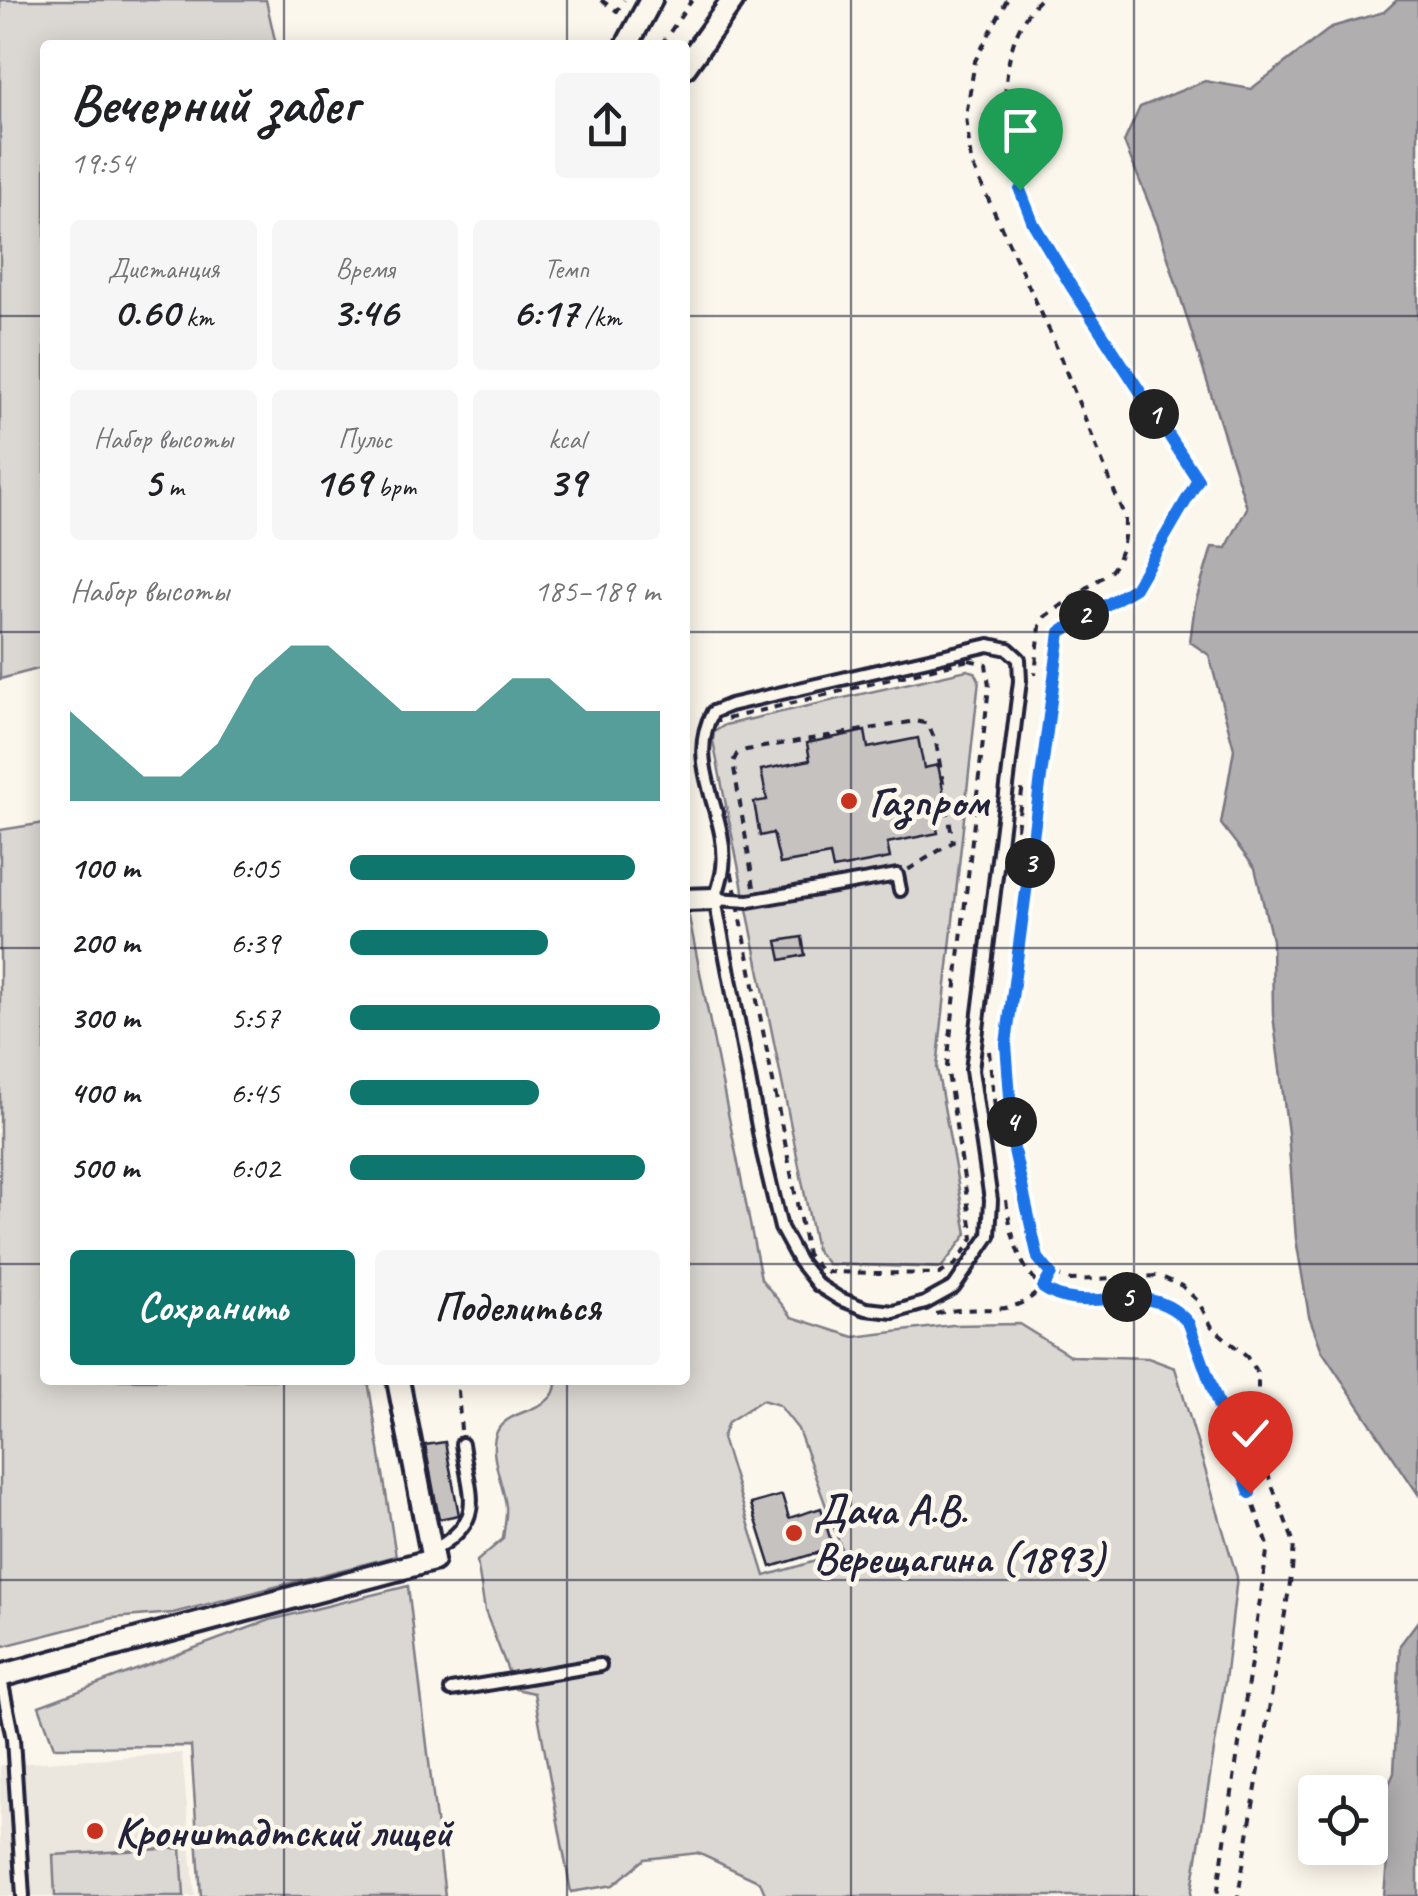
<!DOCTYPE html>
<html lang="ru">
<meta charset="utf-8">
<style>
body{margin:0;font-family:Caveat,sans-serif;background:#f6f6f6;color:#202124;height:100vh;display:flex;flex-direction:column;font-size:38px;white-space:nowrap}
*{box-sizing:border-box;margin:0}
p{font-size:32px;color:#757577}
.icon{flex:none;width:55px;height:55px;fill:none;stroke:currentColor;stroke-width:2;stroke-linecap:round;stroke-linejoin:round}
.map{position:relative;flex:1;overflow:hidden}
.panel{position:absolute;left:40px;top:40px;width:650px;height:1345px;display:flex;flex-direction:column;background:#fff;border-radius:10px;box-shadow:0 5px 25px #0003}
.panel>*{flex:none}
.controls{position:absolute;left:1298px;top:1775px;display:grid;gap:20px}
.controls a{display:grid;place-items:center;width:90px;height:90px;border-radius:10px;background:#fff;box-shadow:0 5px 25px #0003;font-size:50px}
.pin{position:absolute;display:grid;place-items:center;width:85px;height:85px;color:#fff;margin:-102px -42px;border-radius:50% 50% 50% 0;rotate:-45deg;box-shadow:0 0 10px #0007}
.pin .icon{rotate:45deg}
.km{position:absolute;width:50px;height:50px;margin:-25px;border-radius:50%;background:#222;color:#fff;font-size:28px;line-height:50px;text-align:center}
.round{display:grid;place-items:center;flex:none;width:105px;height:105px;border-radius:10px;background:#f6f6f6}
.headline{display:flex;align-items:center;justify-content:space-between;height:170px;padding:0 30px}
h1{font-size:55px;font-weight:600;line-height:75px}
.stats{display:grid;grid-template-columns:repeat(3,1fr);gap:15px;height:170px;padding:10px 30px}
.stats div{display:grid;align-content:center;border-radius:10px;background:#f6f6f6;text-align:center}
.stats b{font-size:42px;font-weight:600}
.stats small{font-size:28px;font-weight:400}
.stats p{font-size:28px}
.chart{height:280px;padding:20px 30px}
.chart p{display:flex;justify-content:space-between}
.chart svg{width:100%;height:180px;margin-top:10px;fill:#0f766e;opacity:.7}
.primary-button{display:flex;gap:20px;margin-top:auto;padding:20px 30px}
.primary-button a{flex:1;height:115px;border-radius:10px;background:#0f766e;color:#fff;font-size:40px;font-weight:600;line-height:115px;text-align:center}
.primary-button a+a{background:#f6f6f6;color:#202124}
ul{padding:0 30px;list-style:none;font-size:32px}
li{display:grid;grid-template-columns:160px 120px 1fr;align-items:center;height:75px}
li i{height:25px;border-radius:12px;background:#0f766e}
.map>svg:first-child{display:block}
.built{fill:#ebe7df}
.green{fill:#dbd8d3;stroke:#7e7d87;stroke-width:2.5;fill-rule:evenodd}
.water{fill:#b1aeb0;stroke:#787681;stroke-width:2.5}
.building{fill:#c6c2c0;stroke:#22223b;stroke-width:2.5}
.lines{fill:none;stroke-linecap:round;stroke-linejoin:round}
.service-casing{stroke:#22223b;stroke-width:18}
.minor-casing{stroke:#22223b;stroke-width:28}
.path{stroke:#22223b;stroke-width:4;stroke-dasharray:8 8;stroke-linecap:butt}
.service{stroke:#fbf7ec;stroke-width:10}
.minor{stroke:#fbf7ec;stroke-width:20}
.route-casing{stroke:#fff;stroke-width:20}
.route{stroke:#1a73e8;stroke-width:12}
.grid{fill:none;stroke:#22223b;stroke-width:2.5;stroke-opacity:0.55}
.poi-dot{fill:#c8321e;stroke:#fbf7ec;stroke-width:4}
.labels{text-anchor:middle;stroke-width:9;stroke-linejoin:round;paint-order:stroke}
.poi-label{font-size:42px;font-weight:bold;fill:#22223b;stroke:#fbf7ec;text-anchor:start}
</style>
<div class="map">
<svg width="1418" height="1896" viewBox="0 0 1418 1896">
<rect width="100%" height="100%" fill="#fbf7ec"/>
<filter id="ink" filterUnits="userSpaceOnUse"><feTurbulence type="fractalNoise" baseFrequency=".01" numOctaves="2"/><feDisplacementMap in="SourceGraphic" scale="20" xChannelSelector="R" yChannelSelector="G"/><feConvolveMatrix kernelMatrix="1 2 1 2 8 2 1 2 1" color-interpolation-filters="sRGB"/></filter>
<g filter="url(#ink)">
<polygon class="built" points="182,1753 195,1896 0,1896 0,1765"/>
<g class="green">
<polygon points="0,0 266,0 276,45 45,45 45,667 0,679"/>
<polygon points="967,670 975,672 979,680 937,1068 967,1234 941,1268 828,1264 816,1250 713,741 714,732 725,725"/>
<polygon points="45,823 45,1380 368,1380 396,1556 173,1613 113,1618 0,1647 0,830"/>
<path d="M685,917H689L761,1279L792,1317L854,1337L952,1325L1019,1324L1071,1356L1148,1358L1175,1368L1237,1577L1225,1681L1191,1896H766L760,1882L698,1853L645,1859L613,1885L571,1892L534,1693L515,1689L485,1611L477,1561L503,1539C504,1528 507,1517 506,1507C504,1483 485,1449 499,1428C513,1407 558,1412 556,1380H685ZM762,1400L779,1405L798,1429L843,1553L765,1576L722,1438L728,1422Z"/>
<polygon points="408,1586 445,1896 201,1896 191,1746 54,1747 39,1706 270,1620"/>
<polygon points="181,1848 184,1896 55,1896 53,1855"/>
</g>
<g class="water">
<polygon points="1397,0 1418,0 1418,1494 1322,1351 1309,1316 1296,1239 1288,1133 1273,1015 1272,940 1255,868 1221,824 1234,749 1209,655 1190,642 1195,604 1212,547 1226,548 1247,508 1158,226 1124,142 1140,107 1205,81 1251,89 1332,27 1384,12"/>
<polygon points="1418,1621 1418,1896 1384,1896 1387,1861 1378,1809 1394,1773 1400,1645"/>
</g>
<g class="building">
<polygon points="865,731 868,748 918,738 924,768 938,765 945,799 931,802 938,833 887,843 890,858 833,869 830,855 780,864 773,833 760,836 754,802 767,800 761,770 810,760 807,743"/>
<polygon points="802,937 805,955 781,960 777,941"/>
<polygon points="445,1442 459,1515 439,1519 425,1445"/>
<polygon points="782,1495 789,1518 821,1508 833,1548 771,1567 751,1504"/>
</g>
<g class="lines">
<defs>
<g id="service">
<path d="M989,645L1008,649L1019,659L1020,681L972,1070L991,1200L989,1236L954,1287L925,1303L894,1312L866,1309L840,1299L818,1285L799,1261L781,1228L763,1153L715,899C718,889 722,878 723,868C729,814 684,764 713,712L730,705Z"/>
<polyline points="715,899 749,901 897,875 900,890"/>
<path d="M432,1551C487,1520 470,1498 462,1444"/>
<polyline points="0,1674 13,1739 23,1896"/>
<polyline points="451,1690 600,1665"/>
</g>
<g id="minor">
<polyline points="627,45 651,0"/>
<polyline points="685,67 733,0"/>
<polyline points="685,900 715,899"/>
<polyline points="0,1676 433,1560 398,1380"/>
</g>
</defs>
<use href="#service" class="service-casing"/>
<use href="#minor" class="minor-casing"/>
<g class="path">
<polyline points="601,0 617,11 624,0"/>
<path d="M1007,0L975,61L966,116L971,162L1051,334L1125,518C1125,537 1123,555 1111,571L1045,617L1040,626L1035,675"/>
<path d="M1039,0C987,50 1004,164 1033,223C1050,257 1073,289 1094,321C1128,374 1163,427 1198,480L1135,588L1060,632L1006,1043L1014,1149L1038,1257L1051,1274L1071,1280L1159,1276L1182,1286L1198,1301L1212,1327L1247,1357L1258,1374V1392L1249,1425L1294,1543L1292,1571L1238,1896"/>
<polyline points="661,45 692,0"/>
<polygon points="969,660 986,664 989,686 947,1066 973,1238 955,1265 939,1274 822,1272 807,1254 706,742 714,722"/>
<polyline points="1017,829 1023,784"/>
<polyline points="754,887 733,762 737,754 746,750 916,721 928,724 936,742 953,842 906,871"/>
<polyline points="989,1051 999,1146"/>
<path d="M1006,1200C1029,1372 1128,1248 1189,1324L1268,1545L1217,1896"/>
<path d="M936,1314C983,1301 1020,1326 1051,1274"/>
<polyline points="461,1430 458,1391 463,1380"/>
</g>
<use href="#service" class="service"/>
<use href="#minor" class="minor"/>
</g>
</g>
<g class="lines" filter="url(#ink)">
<defs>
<path id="route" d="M1020,190L1033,223L1071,286L1198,480L1135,588L1060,632L1006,1044L1014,1150L1038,1258L1051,1274L1043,1288C1087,1320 1148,1273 1189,1324L1250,1493"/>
</defs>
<use href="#route" class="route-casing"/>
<use href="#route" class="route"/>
</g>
<path class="grid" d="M284,0V45M567,0V45M851,0V1896M1134,0V1896M0,316H45M685,316H1418M0,632H45M685,632H1418M0,948H45M685,948H1418M0,1264H45M685,1264H1418M284,1380V1896M567,1380V1896M0,1580H1418"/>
<g class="poi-dot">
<circle cx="849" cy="801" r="10"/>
<circle cx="794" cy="1533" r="10"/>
<circle cx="95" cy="1831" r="10"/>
</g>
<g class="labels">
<g class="poi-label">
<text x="869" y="816">Газпром</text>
<text x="814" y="1524">Дача А.В.<tspan x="814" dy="48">Верещагина (1893)</tspan></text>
<text x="115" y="1846">Кронштадтский лицей</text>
</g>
</g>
</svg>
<div class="controls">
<a><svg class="icon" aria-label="locate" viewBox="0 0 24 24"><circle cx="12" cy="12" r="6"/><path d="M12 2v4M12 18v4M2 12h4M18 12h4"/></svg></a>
</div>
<div class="pin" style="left:1020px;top:190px;background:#1e9e55"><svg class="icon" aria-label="arrive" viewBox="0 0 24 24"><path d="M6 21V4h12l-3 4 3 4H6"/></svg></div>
<div class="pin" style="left:1250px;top:1493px;background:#d93025"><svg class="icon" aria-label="check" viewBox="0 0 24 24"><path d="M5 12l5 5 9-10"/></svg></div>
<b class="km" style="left:1154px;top:414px">1</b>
<b class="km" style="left:1084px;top:615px">2</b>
<b class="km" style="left:1030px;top:863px">3</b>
<b class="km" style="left:1012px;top:1122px">4</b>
<b class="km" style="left:1127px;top:1297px">5</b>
<section class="panel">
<div class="headline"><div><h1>Вечерний забег</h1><p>19:54</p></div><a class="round"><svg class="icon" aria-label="share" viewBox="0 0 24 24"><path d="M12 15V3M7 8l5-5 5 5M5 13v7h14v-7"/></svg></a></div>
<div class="stats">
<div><p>Дистанция</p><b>0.60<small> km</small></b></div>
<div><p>Время</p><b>3:46</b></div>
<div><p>Темп</p><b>6:17<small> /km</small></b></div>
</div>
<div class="stats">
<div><p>Набор высоты</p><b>5<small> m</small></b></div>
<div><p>Пульс</p><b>169<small> bpm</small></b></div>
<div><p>kcal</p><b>39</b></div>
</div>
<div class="chart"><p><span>Набор высоты</span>185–189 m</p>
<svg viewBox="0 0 160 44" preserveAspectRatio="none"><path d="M0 44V22L10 30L20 38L30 38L40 30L50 14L60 6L70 6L80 14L90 22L100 22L110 22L120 14L130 14L140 22L150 22L160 22V44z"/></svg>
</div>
<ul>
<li><b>100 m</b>6:05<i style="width:92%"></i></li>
<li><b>200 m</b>6:39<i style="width:64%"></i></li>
<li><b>300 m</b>5:57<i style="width:100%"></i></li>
<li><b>400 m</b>6:45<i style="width:61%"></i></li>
<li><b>500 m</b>6:02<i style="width:95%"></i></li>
</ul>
<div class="primary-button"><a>Сохранить</a><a>Поделиться</a></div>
</section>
</div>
